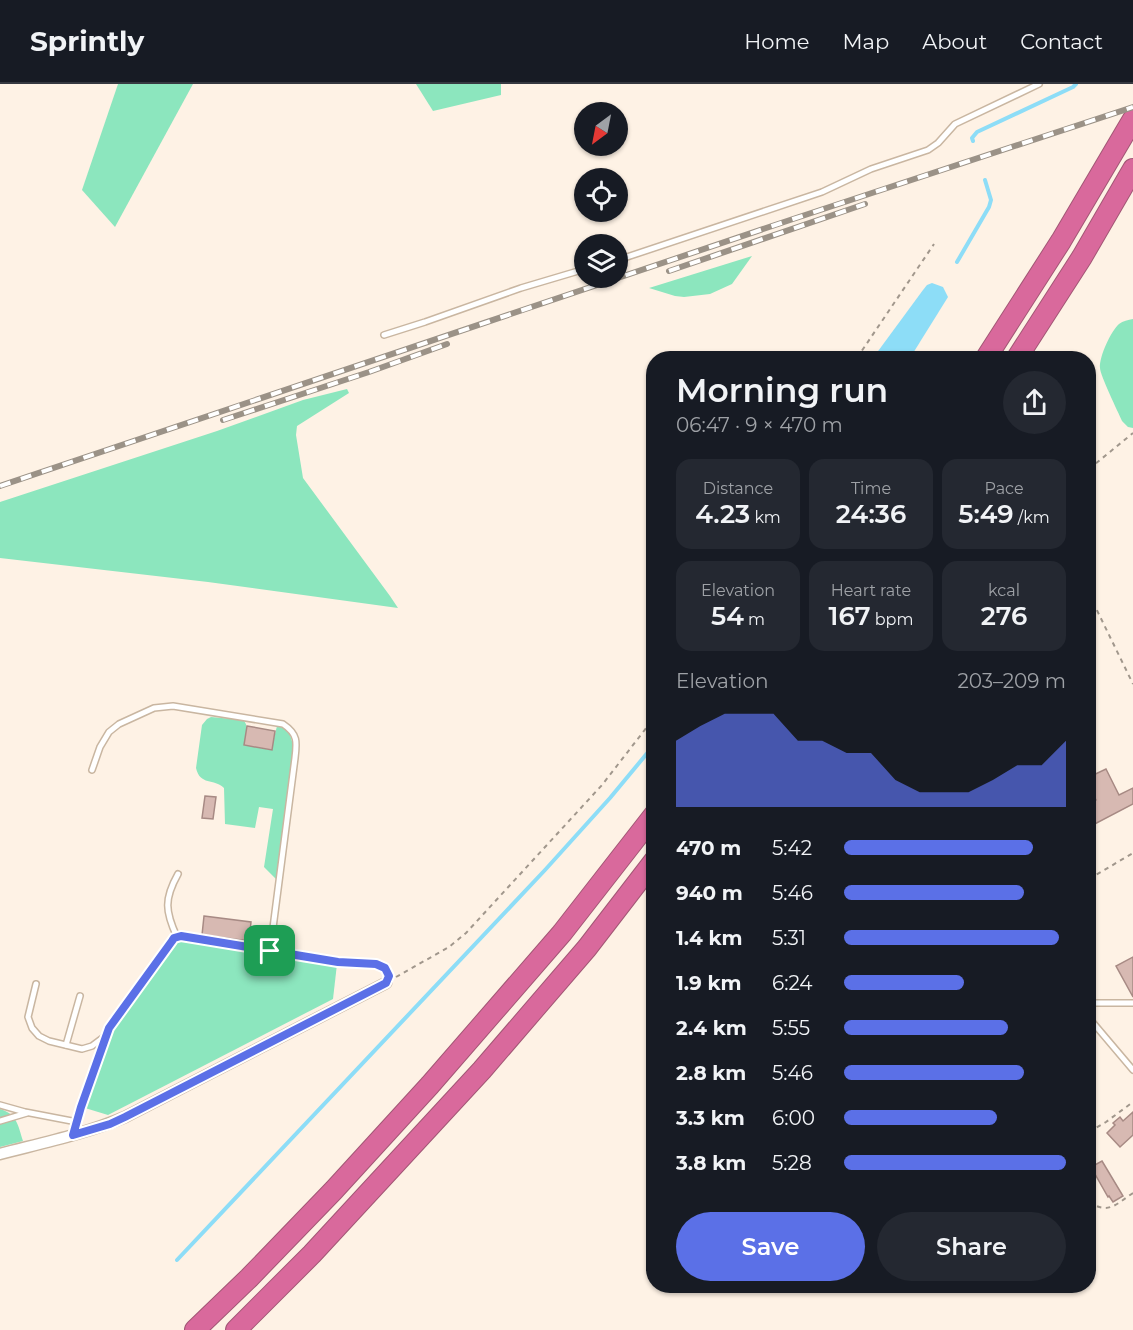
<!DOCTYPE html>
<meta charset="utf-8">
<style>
body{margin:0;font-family:Montserrat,sans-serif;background:#242831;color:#f1f3f6;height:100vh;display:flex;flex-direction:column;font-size:22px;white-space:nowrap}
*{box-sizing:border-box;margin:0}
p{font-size:20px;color:#9ea1a6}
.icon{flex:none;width:33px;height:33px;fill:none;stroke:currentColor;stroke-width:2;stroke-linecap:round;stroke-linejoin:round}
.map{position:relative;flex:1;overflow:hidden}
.details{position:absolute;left:646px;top:267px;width:450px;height:942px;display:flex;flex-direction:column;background:#171b24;border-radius:24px;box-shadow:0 2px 4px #0004}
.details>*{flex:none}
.needle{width:39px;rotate:212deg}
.fabs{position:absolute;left:574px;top:18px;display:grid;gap:12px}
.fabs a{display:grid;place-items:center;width:54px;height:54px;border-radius:50%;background:#171b24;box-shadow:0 2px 4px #0004;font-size:30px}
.pin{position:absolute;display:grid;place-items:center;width:51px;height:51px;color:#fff;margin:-26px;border-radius:12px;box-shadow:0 3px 9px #0006}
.round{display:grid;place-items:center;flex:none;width:63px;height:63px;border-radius:32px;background:#242831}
.overview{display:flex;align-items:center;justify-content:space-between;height:102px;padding:0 30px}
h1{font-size:33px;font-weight:600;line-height:45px}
.stats{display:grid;grid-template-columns:repeat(3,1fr);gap:9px;height:102px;padding:6px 30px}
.stats div{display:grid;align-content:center;border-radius:15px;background:#242831;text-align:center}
.stats b{font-size:26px;font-weight:600}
.stats small{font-size:16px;font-weight:400}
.stats p{font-size:16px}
.chart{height:168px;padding:12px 30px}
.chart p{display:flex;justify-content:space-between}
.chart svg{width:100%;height:108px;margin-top:6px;fill:#5b70e7;opacity:.7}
.cta{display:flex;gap:12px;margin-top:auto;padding:12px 30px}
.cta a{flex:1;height:69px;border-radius:36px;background:#5b70e7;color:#fff;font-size:24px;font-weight:600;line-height:69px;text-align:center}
.cta a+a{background:#242831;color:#f1f3f6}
ul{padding:0 30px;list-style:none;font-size:20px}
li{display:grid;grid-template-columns:96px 72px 1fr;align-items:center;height:45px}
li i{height:15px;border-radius:8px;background:#5b70e7}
header{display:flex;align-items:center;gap:36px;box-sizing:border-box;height:84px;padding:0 30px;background:#171b24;border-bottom:2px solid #363941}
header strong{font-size:28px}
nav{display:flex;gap:33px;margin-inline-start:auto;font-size:21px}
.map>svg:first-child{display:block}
.green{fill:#8ce6be}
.water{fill:#8dddf7}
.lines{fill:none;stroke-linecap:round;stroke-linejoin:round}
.stream{stroke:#8dddf7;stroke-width:4}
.building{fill:#d7b9b2;stroke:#a78a84;stroke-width:1.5}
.service-casing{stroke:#c9b6a1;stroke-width:8}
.minor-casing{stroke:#c9b6a1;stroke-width:13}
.motorway-casing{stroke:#a25775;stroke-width:22}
.path{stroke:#a1978c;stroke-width:2;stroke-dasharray:4.5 4.5;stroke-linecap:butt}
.service{stroke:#fff;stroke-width:5}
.minor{stroke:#fff;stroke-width:10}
.motorway{stroke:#d9699c;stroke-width:20}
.rail-casing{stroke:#9b9287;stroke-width:6}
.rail{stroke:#fff;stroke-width:4;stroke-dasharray:11;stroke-linecap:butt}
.route-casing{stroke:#fff;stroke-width:12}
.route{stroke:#5b70e7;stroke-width:8}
</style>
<header>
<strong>Sprintly</strong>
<nav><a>Home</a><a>Map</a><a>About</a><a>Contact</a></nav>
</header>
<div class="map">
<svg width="1133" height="1246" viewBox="0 0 1133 1246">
<rect width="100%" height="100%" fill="#fef2e5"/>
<g class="green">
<polygon points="118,0 193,0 115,143 82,106"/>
<polygon points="416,0 501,0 501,11 433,27"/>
<polygon points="752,172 732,200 710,210 684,213 675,212 649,204"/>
<path d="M1133,235V344L1128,343L1122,337C1118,328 1100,291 1100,284C1099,273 1111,247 1119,240C1123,237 1128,236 1133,235Z"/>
<polygon points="347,305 349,309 297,342 296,351 303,394 390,512 398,524 208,498 0,474 0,418 217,347 303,316"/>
<path d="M211,633L243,636C250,642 246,653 244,661L271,666L277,642C289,644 292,653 293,664L277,796L264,783L273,725L259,723L255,744L225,740L224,704C214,694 200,702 196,684L202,641L207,635Z"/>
<polygon points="179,857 186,857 337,880 333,915 108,1031 85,1024 112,946 173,860"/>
<path d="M0,1025C17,1030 18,1041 23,1057L0,1063Z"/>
</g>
<polygon class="water" points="932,199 943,203 948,213 910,274 873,274 923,206 927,201"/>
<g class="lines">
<g class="stream">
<polyline points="973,57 972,54 977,48 1073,3 1076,0"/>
<polyline points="957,178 989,123 991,116 985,96"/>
<polyline points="177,1176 545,786 610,714 654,661"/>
</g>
</g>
<g class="building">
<polygon points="247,642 275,647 272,666 244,661"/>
<polygon points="1106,685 1119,711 1133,704 1133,720 1089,743 1089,720 1096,716 1089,702 1089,693"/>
<polygon points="205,712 216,713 213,735 202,734"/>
<polygon points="204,832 251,838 249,857 202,851"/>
<polygon points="1133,873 1133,913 1116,882"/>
<polygon points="1133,1028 1133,1051 1120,1063 1107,1049 1115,1041 1113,1039 1120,1033 1123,1037"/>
<polygon points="1102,1077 1123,1112 1113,1118 1109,1112 1108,1113 1091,1083"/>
</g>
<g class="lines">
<defs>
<g id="service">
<polyline points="618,176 822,108 871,85 928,66 938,59 955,40 1039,0"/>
<polyline points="384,251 425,238 521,204 585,185"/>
<path d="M92,686L100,663L109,648L119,640L154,624L173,622L283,640C298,650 297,658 295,674L270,867"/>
<path d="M177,853C165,827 164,815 178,790"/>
<polyline points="36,900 28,933 32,944 39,952 49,957 82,965 92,962 104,953"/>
<polyline points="1089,919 1133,919"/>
<polyline points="1089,934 1133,986"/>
<polyline points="66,961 80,912"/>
<polyline points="0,1021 25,1028 77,1038"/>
<polyline points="0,1037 27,1029"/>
<polyline points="73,1050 81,1023 109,944 172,857 174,854 181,852 338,878 376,880 385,884 387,887 389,892 386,899"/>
</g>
<path id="minor" d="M0,1070C42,1059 85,1050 125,1033L386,899"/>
<g id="motorway">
<polyline points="986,274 1061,157 1133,35"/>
<polyline points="1017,274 1082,173 1133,85"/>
<polyline points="195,1246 249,1194 334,1106 430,1001 562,849 654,731"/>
<polyline points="236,1246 312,1170 482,986 587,864 654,777"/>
</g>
</defs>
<use href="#service" class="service-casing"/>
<use href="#minor" class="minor-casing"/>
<use href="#motorway" class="motorway-casing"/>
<g class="path">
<polyline points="857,274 934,160"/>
<polyline points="1089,385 1133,349"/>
<polyline points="1089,510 1133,600"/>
<polyline points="1089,795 1133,769"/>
<polyline points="396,893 449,863 466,849 602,701 654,634"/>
<polyline points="1089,1048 1106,1038 1133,1018"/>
<path d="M1089,1118C1109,1131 1116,1120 1133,1109"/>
</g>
<use href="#service" class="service"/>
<use href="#minor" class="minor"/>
<use href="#motorway" class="motorway"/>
<defs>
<g id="rail">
<polyline points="669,187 865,120"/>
<polyline points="223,336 369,288 447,260"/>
<polyline points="0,402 793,135 1133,23"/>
</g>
</defs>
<use href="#rail" class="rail-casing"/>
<use href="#rail" class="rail"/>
</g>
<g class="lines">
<defs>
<polygon id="route" points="181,852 338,878 376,880 385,884 389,892 386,899 125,1033 110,1040 73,1051 81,1023 109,944 172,857 174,854"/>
</defs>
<use href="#route" class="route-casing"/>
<use href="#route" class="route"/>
</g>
</svg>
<div class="fabs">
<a><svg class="needle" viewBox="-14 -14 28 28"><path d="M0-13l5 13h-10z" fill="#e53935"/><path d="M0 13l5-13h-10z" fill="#9ea1a6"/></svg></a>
<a><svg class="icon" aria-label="locate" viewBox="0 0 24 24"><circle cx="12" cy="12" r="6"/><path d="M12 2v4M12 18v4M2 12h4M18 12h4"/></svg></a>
<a><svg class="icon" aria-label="layers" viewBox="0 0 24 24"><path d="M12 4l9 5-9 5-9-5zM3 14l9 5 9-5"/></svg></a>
</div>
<div class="pin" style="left:270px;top:867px;background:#1e9e55"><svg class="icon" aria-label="arrive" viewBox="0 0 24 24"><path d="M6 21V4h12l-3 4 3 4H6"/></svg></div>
<section class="details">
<div class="overview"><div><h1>Morning run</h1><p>06:47 · 9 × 470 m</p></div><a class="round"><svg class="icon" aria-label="share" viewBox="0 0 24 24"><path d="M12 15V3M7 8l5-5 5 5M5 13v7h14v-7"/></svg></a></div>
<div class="stats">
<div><p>Distance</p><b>4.23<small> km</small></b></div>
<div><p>Time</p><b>24:36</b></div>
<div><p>Pace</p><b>5:49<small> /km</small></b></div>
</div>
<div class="stats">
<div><p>Elevation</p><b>54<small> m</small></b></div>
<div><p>Heart rate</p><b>167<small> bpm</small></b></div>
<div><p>kcal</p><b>276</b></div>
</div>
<div class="chart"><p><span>Elevation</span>203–209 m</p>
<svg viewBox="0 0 160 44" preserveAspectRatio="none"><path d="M0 44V17L10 11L20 6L30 6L40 6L50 17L60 17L70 22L80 22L90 33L100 38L110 38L120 38L130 33L140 27L150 27L160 17V44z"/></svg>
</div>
<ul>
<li><b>470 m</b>5:42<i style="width:85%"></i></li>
<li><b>940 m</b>5:46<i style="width:81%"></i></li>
<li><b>1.4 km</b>5:31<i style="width:97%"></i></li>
<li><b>1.9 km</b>6:24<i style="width:54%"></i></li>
<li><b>2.4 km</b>5:55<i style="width:74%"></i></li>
<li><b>2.8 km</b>5:46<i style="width:81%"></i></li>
<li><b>3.3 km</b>6:00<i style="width:69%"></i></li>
<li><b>3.8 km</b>5:28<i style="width:100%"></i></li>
</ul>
<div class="cta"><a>Save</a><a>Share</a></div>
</section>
</div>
